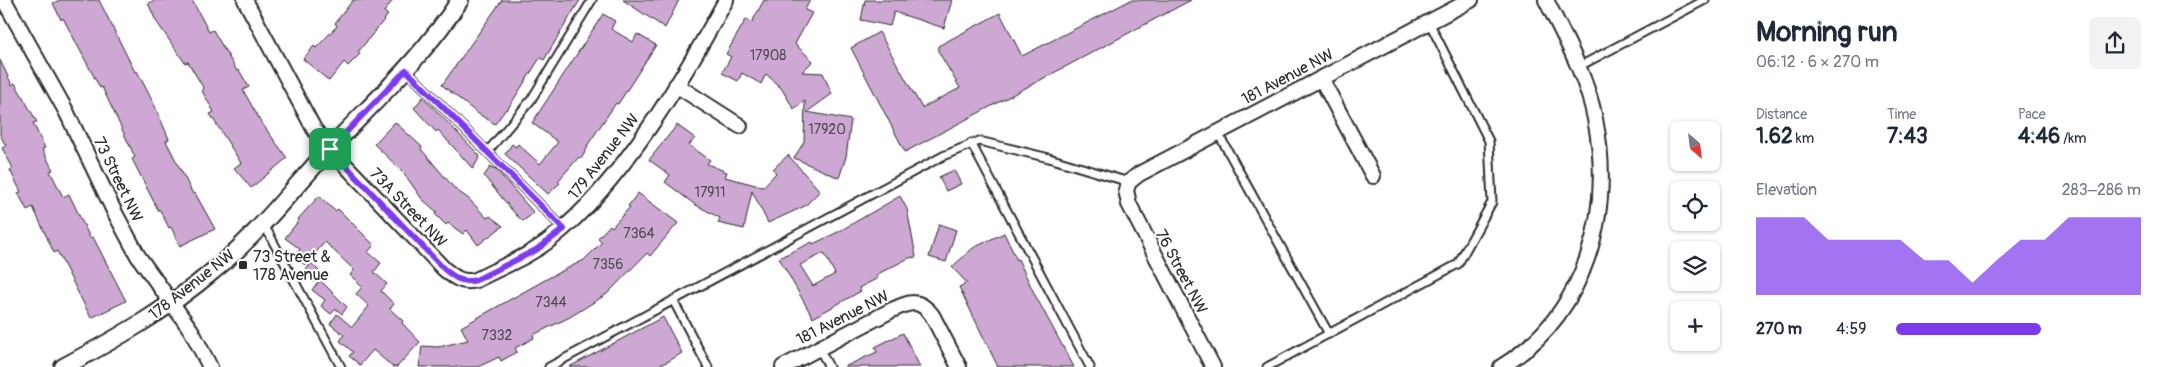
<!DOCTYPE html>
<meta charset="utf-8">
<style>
body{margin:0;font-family:Pangolin,sans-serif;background:#f2f2f3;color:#1f2937;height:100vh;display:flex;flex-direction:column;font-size:19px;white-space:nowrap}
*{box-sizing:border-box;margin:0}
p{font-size:16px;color:#747a83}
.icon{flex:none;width:28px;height:28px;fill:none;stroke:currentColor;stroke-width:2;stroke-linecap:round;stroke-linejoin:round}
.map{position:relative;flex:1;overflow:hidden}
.drawer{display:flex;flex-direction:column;background:#fff;width:425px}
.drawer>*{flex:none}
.needle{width:32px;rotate:152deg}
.buttons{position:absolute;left:1670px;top:121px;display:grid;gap:10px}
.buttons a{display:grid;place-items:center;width:50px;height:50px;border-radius:8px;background:#fff;box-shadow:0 1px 4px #0004;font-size:25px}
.pin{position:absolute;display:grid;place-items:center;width:42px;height:42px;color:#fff;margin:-21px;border-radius:10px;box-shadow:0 2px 8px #0006}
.round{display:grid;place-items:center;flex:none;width:52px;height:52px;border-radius:8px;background:#f2f2f3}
.head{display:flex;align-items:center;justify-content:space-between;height:85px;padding:0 20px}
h1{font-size:28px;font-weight:700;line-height:38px}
.stats{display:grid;grid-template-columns:repeat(3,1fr);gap:8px;height:85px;padding:5px 20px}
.stats div{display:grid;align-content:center}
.stats b{font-size:21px;font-weight:700}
.stats small{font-size:14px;font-weight:400}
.stats p{font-size:14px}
.chart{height:140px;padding:10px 20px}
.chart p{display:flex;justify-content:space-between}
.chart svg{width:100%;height:90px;margin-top:5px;fill:#7c3aed;opacity:.7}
ul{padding:0 20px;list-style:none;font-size:16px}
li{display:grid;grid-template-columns:80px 60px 1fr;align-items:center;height:38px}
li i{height:12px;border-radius:6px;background:#7c3aed}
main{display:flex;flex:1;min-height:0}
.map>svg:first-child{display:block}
.building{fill:#cca8d2;stroke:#2b2b2b;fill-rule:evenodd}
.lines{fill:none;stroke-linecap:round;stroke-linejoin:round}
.service-casing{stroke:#2b2b2b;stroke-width:11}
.minor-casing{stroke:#2b2b2b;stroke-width:18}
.tertiary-casing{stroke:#2b2b2b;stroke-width:20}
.service{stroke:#fff;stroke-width:7}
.minor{stroke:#fff;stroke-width:14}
.tertiary{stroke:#fff;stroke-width:16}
.route-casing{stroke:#fff;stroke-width:10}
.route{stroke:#7c3aed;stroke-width:6}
.poi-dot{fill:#2b2b2b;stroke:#fff;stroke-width:2}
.labels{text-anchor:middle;stroke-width:4;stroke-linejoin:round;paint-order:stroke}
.number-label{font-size:14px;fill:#534a55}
.street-label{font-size:16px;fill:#2b2b2b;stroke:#fff}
.poi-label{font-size:16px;fill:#2b2b2b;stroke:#fff;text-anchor:start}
</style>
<main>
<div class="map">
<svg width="1736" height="367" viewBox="0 0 1736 367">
<rect width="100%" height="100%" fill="#fff"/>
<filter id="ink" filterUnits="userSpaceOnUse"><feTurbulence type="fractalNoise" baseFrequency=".02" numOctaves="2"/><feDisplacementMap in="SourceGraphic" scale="10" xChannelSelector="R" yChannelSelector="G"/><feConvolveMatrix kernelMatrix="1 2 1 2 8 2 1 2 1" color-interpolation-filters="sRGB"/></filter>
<g filter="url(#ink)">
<g class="building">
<polygon points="60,0 99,0 135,72 137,71 154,104 169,139 166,141 193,194 195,193 215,229 180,246 171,227 169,228 160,210 158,210 132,159 135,157 102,87 100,88 63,18 61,20 53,3"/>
<polygon points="156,0 192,0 209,32 213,30 237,71 239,70 249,87 243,90 261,122 287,158 251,188 234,168 241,163 210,114 214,112 202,91 204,89 188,62 185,63 156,21 148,3"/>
<polygon points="353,0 393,0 384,12 388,15 358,52 360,54 348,66 344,62 329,81 303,59 314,46 316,48 337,26 335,23"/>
<polygon points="502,0 580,0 544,60 540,58 507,110 506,109 495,124 477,113 442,85"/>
<polygon points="623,0 679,0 665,28"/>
<polygon points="764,0 810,0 805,10 812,13 795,44 813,61 802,72 823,73 832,94 807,112 851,120 846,157 839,178 794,158 804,142 805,101 794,109 781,88 766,74 761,84 742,73 738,81 722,73 731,57 726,54 746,19 752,22"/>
<polygon points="865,0 952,0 944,28 894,12 890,26 861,20"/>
<polygon points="1131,0 1191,0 905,152 851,48 879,32 922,108 960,88 938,51 938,46 1000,13 1022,56"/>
<polygon points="603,14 615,21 611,29 633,42 637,34 656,45 618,104 616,103 587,146 588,147 581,159 579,157 558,181 560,183 548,194 505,154 512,144 516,147 518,144 540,164 558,142 532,123"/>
<polygon points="0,60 12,85 15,83 37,122 33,123 45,148 42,149 53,170 50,171 63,197 69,194 90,238 93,237 126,301 91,318 57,251 54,253 33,207 27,210 18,193 21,192 10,170 13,168 2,148 6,146 0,135"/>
<polygon points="423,97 480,156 473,169 438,130 436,132 414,108"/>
<polygon points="395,122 422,147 421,149 455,189 469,199 487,218 490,216 503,226 478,245 467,230 463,234 448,223 446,225 435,214 437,212 422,199 403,172 374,144"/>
<polygon points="677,125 695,138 689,145 710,160 707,164 727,172 725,177 763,187 776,173 773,169 788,155 820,191 805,206 768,223 752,191 744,229 718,223 720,218 694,204 665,182 670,175 649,160"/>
<polygon points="491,166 494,169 495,168 534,213 523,221 516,215 484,176"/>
<polygon points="954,170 961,184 946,191 939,177"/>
<polygon points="638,193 678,223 650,256 647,253 607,294 570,317 533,335 534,338 515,348 517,352 501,361 499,357 478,367 419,367 422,346 438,347 468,340 461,327 552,276 584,260 602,242 598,238 610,225 612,227 630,207 628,206"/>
<polygon points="319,196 335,211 338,209 374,245 368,252 381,263 374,272 387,284 381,291 394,304 390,309 403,321 402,323 420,342 397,367 393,367 373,350 360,365 349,356 353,352 340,341 344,335 330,324 337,314 352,327 369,306 356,294 362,287 350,275 354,270 325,242 305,265 294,257 300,249 285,238 299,220 298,219"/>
<path d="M900,196L907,209L916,257L909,258L876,275L878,278L859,288L861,291L813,318L779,258L812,242L813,244L838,232ZM824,253L835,274L813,286L800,265Z"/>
<polygon points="939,224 956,230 946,262 929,257"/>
<polygon points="1004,233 1017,260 1018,259 1035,295 1074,367 998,367 959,287 967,283 952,267 973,248"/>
<polygon points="311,263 321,273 314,282 303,274"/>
<polygon points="320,280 347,307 342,314 336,309 331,314 321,306 325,300 312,290"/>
<polygon points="663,317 682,353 669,361 655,367 569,367"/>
<polygon points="903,333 920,367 844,367 877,352 875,347"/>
</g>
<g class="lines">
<defs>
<g id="service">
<polyline points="1578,67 1705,0"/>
<polyline points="406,70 564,229"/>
<polyline points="1218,133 1329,334"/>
<polyline points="971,143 1090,367"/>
<polyline points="488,151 531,100 592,0"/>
<polyline points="263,223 341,367"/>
<polyline points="673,300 708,367"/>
<polyline points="819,348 829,367"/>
<polyline points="549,367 943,156 979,141 1049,158 1129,182"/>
<polyline points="1267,367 1458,264 1492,202 1489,141 1429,22"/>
</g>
<g id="minor">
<polyline points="4,0 66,111 115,213 138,256 191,330 210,367"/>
<path d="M245,0L314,129L330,149L444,269C454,277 462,284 476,280C501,267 530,256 552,238C621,184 684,77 726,0"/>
<polyline points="1321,78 1373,176"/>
<polyline points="676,85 740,126"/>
<path d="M783,367L892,310C910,302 919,298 932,315L959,367"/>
<polyline points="1213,367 1129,204 1126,190 1129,182 1139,174 1471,0"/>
<path d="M1501,367C1586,315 1614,213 1595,119C1587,77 1565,38 1546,0"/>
</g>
<path id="tertiary" d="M63,367C116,339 167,310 213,271C259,234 295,185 336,142C379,97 426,53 460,0"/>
</defs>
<use href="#service" class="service-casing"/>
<use href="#minor" class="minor-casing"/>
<use href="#tertiary" class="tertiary-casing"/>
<use href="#service" class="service"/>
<use href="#minor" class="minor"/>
<use href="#tertiary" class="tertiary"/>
</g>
</g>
<g class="lines" filter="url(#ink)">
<defs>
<path id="route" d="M406,70L564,229L536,250L476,280C462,284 454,277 444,269L330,149Z"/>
</defs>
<use href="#route" class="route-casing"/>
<use href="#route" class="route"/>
</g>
<rect class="poi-dot" x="238" y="260" width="10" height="10" rx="2.5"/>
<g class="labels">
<g class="number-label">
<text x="768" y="60">17908</text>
<text x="827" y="134">17920</text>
<text x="710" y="197">17911</text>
<text x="639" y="238">7364</text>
<text x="608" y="269">7356</text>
<text x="551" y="307">7344</text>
<text x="497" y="340">7332</text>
</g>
<g class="street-label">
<text transform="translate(1287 76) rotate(-28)" y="6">181 Avenue NW</text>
<text transform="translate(603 156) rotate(-52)" y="6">179 Avenue NW</text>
<text transform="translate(119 179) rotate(64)" y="6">73 Street NW</text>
<text transform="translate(409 207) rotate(46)" y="6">73A Street NW</text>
<text transform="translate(1182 271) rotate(62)" y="6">76 Street NW</text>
<text transform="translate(191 284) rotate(-38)" y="6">178 Avenue NW</text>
<text transform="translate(842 317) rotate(-27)" y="6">181 Avenue NW</text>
</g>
<g class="poi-label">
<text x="253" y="262">73 Street &amp;<tspan x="253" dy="18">178 Avenue</tspan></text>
</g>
</g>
</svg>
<div class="buttons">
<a><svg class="needle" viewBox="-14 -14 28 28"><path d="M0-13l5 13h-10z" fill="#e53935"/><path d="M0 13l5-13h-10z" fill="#747a83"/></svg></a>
<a><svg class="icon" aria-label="locate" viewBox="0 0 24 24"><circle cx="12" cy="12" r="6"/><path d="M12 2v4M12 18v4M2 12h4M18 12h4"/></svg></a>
<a><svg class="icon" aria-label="layers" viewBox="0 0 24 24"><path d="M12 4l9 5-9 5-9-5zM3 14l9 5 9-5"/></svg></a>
<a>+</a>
</div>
<div class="pin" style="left:330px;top:149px;background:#1e9e55"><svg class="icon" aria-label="arrive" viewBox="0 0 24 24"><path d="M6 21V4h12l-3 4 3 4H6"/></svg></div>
</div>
<section class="drawer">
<div class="head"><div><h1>Morning run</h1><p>06:12 · 6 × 270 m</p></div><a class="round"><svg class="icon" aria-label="share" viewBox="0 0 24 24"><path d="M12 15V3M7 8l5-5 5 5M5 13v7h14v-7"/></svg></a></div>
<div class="stats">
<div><p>Distance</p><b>1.62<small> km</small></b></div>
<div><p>Time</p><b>7:43</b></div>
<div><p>Pace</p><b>4:46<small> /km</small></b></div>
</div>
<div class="chart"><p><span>Elevation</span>283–286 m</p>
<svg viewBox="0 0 160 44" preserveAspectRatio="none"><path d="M0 44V6L10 6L20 6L30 17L40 17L50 17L60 17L70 27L80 27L90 38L100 27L110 17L120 17L130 6L140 6L150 6L160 6V44z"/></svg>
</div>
<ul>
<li><b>270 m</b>4:59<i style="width:59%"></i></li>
</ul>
</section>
</main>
